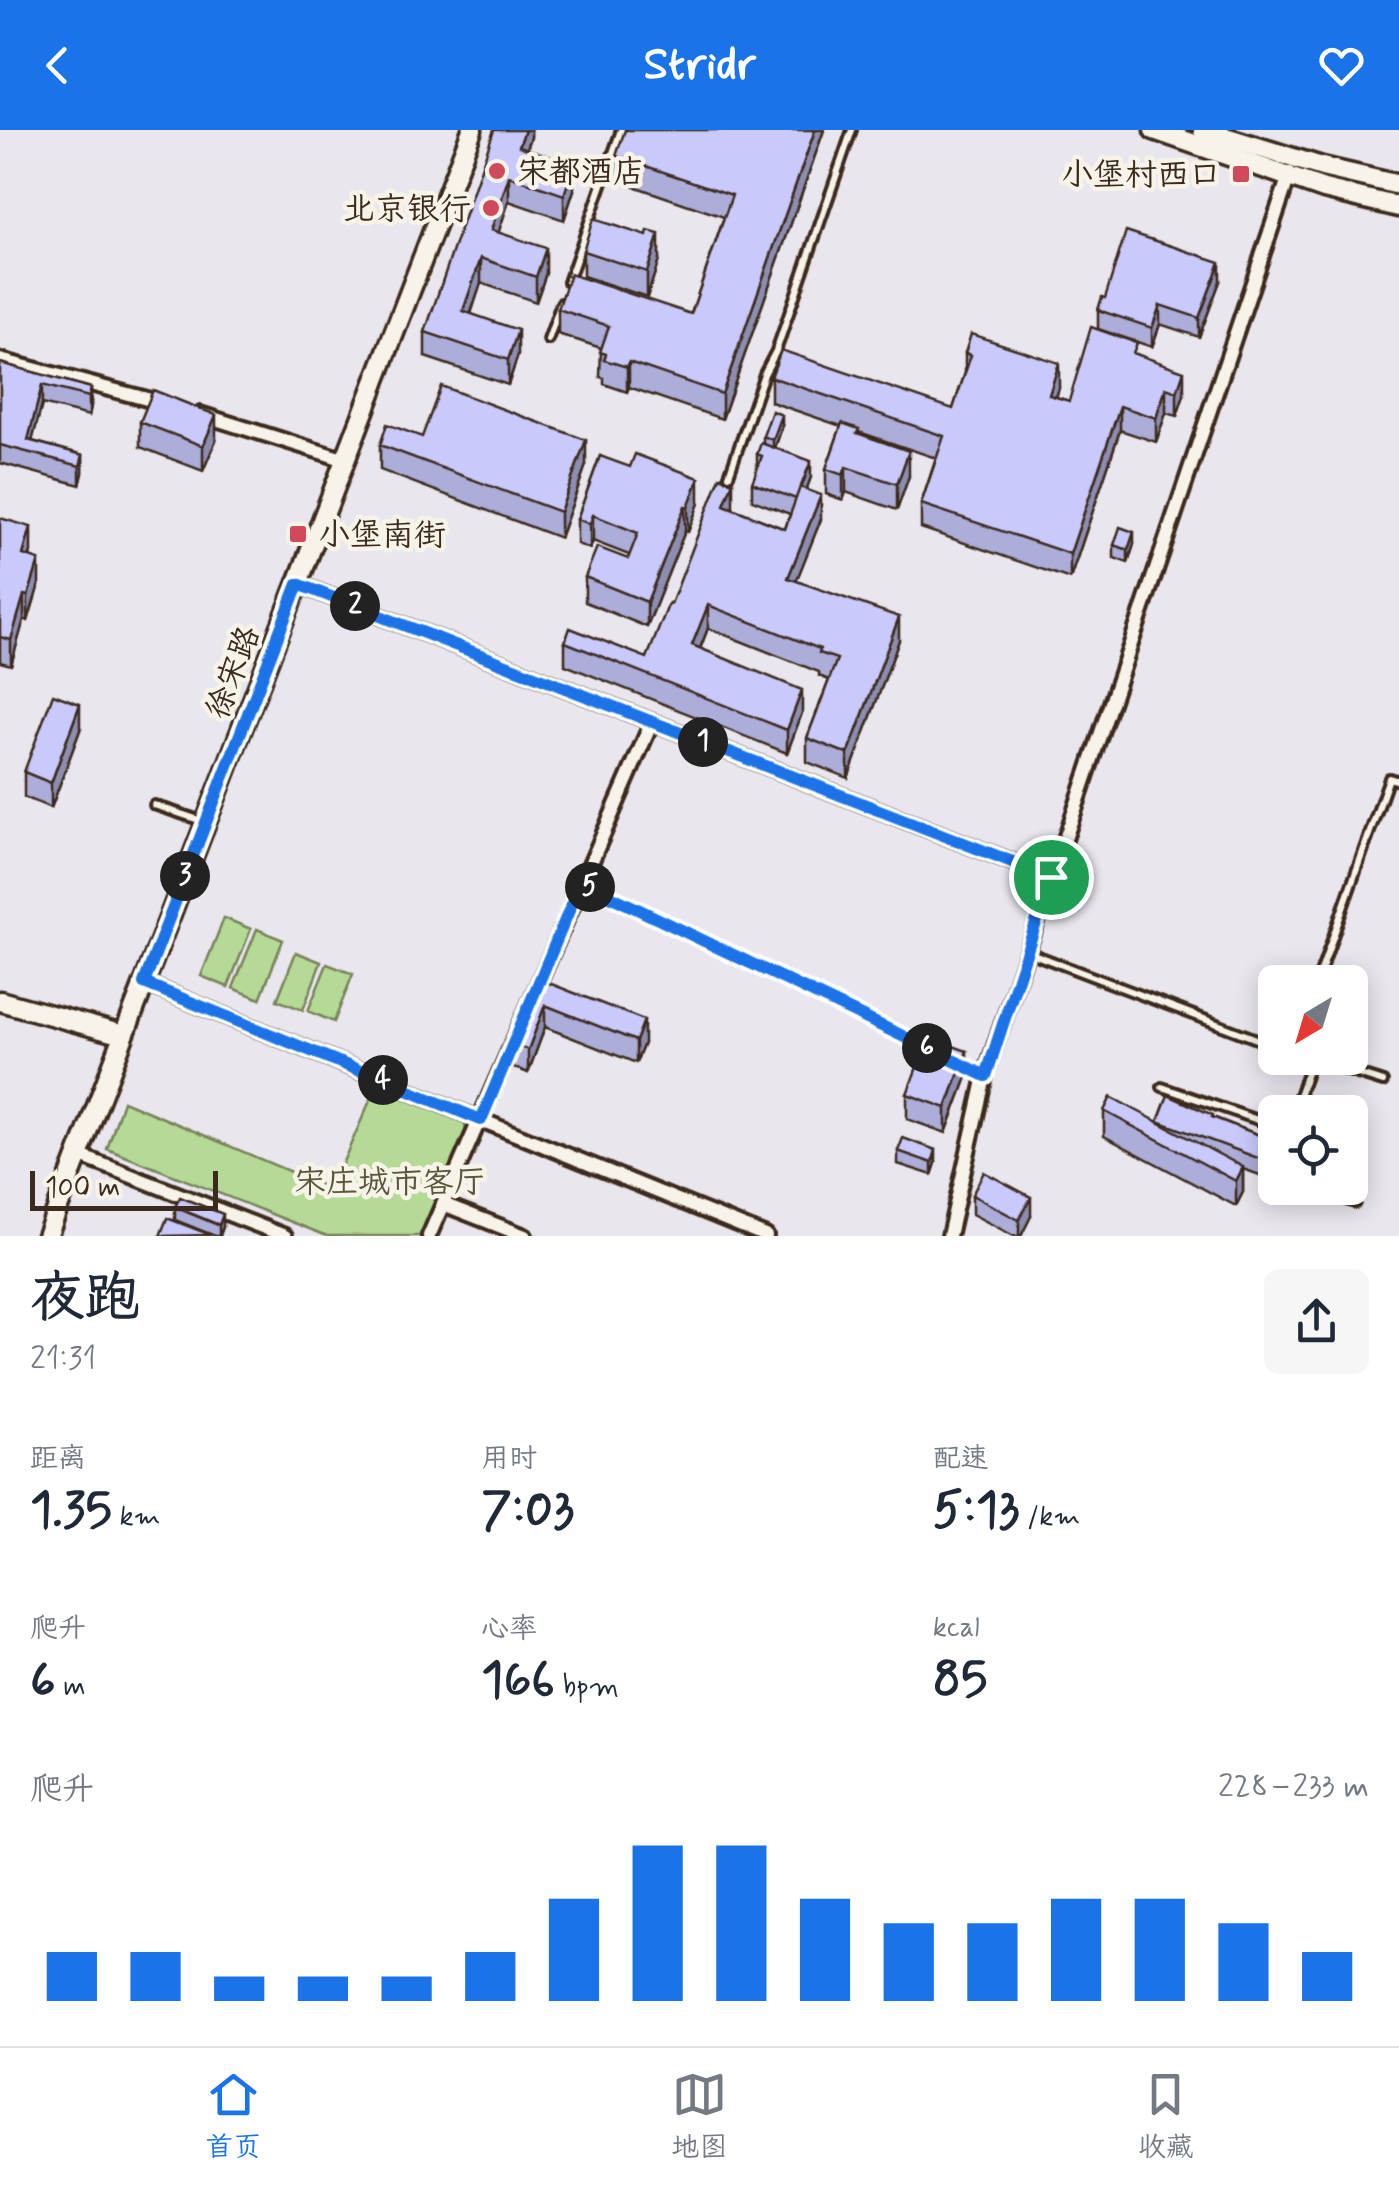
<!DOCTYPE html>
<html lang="zh">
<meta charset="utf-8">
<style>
body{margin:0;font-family:Mynerve,"LXGW WenKai TC",sans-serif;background:#f6f6f7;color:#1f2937;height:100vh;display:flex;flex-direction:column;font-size:38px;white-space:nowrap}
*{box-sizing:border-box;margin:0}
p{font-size:32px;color:#747a83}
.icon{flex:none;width:55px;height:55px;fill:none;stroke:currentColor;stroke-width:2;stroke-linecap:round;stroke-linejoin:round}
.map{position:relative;height:1106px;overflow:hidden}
.side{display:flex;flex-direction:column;background:#fff;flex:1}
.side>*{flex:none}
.needle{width:65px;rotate:218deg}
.controls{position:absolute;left:1258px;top:835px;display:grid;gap:20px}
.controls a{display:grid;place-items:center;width:110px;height:110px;border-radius:15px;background:#fff;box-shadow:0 5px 25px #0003;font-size:50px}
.scale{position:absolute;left:30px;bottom:25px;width:188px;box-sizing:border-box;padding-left:10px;border:5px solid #3b2a1e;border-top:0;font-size:28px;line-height:35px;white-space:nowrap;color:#3b2a1e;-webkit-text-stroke:8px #f7f3e8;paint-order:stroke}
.pin{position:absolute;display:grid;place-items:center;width:85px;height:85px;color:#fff;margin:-42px;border:5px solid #fff;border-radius:50%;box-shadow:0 2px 10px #0007}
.km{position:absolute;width:50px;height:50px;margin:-25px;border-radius:50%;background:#222;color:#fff;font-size:28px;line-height:50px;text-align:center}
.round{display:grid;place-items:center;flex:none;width:105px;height:105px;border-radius:15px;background:#f6f6f7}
.overview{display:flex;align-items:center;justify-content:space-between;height:170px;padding:0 30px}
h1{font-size:55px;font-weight:800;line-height:75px}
.metrics{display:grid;grid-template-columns:repeat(3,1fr);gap:15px;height:170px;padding:10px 30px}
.metrics div{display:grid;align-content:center}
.metrics b{font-size:50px;font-weight:800}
.metrics small{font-size:28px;font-weight:400}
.metrics p{font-size:28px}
.chart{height:280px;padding:20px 30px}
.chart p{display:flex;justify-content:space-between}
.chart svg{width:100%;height:180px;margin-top:10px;stroke:#1a73e8;stroke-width:6}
header{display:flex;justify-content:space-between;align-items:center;height:130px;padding:0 30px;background:#1a73e8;color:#fff;font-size:45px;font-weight:800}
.tab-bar{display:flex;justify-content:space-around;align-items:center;height:140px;border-top:2px solid #e0e1e3;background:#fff;font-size:28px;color:#747a83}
.tab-bar a{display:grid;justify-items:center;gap:5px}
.tab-bar .current{color:#1a73e8}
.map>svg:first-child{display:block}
.green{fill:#b4da95;stroke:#78825a;stroke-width:2.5}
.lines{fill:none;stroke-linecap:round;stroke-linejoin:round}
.lane-casing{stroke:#3b2a1e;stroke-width:14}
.street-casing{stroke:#3b2a1e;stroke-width:20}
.secondary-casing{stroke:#3b2a1e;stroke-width:25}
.lane{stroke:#f7f3e8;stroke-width:6}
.street{stroke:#f7f3e8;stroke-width:12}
.secondary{stroke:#f7f3e8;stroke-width:18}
.wall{fill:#adadd9;stroke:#3b2a1e;stroke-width:2.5}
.shaded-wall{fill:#8d8db0;stroke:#3b2a1e;stroke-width:2.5}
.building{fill:#c9c9fc;stroke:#3b2a1e;stroke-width:2.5}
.route-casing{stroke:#fff;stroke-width:20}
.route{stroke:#1a73e8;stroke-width:12}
.poi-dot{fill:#d1495b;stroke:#f7f3e8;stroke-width:4}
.labels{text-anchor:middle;stroke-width:9;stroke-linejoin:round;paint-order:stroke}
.poi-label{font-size:32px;fill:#3b2a1e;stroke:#f7f3e8;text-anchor:start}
.street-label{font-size:32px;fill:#3b2a1e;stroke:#f7f3e8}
.park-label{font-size:32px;fill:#59563c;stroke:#f7f3e8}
</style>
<header><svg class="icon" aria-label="back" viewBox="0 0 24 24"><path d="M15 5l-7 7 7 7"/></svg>Stridr<svg class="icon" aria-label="heart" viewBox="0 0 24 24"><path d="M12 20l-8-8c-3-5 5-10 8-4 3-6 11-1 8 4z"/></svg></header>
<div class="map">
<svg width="1399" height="1106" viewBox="0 0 1399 1106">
<rect width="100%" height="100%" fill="#e9e6ee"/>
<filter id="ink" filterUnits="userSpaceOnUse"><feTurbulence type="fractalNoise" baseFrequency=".01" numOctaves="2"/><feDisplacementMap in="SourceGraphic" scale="20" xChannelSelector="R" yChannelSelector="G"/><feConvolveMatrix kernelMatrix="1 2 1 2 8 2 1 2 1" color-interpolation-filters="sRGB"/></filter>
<g filter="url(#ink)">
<g class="green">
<polygon points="224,788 251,799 228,857 201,846"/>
<polygon points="257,799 283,810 260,869 233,858"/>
<polygon points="296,822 321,832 303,880 277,870"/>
<polygon points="327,834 353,844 334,892 308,881"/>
<polygon points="376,957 464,991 466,1000 423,1106 327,1106 107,1019 123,971 331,1059"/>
</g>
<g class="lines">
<defs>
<g id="lane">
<polyline points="568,152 621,0"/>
<polyline points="548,210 561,173"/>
<polyline points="729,345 764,244 776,221 852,0"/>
<polyline points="154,675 205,692"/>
<polyline points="581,753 930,920"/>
<polyline points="1028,822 1275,916"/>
<polyline points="1317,852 1389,648 1399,651"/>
<polyline points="1307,928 1383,952"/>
<polyline points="959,934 984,945"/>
<polyline points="1162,957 1275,996"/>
<polyline points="1293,982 1312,929"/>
<polyline points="1310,1058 1355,1073"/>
</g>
<g id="street">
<polyline points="0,230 162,273"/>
<polyline points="200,284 346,330"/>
<polyline points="298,454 1051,747"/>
<polyline points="144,853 766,1106"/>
<polyline points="78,1025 285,1106"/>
<polyline points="443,1074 525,1106"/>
<polyline points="429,1106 652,592"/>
<polyline points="949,1106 985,946 1290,43"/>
</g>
<g id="secondary">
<polyline points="1154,0 1324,59 1399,77"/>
<polyline points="1203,0 1322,37 1399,55"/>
<polyline points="0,871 123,905"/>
<polyline points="47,1106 472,0"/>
</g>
</defs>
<use href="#lane" class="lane-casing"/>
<use href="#street" class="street-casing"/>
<use href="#secondary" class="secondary-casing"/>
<use href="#lane" class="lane"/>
<use href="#street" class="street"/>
<use href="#secondary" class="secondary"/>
</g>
<g class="wall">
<polygon points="531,0 531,7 527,19 574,60 564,90 509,71 498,102 546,143 536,172 481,153 471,184 518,225 508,255 425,227 425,202"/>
<polygon points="824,0 722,289 629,257 627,262 604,254 604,248 600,247 601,218 558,204 558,179 691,184 724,87 616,50 616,26"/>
<polygon points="583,121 659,130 647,167 583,146"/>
<polygon points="1220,151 1199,207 1160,194 1152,217 1098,199 1098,180 1105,168"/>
<polygon points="965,223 1059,258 1056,267 1069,271 1137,224 1184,265 1177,286 1166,283 1156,312 1120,300 1070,449 921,398 921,374 936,328 859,302 859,303 909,346 897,380 846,362 843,370 826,364 826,339 841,296 771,272 771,247 953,279 965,243"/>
<polygon points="0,233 91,258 91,276 89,286 42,274 32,311 83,325 83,343 80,355 0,333"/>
<polygon points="140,292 216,310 203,341 140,317"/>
<polygon points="782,297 775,318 811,347 806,360 821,389 796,451 899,510 848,648 807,632 807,608 829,550 819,546 819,542 708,498 700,519 802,583 787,623 565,535 565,512 647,528 671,474 733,375 732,378 785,399 790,384 752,370 752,353 757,341 757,324 763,314 763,306"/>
<polygon points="380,315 586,335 560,408 380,340"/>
<polygon points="600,326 699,373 688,402 685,401 647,497 585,472 585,447 628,429 629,425 593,411 590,419 577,414 577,389"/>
<polygon points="0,388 31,422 30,427 39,454 28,491 24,489 11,535 0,532"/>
<polygon points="1134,414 1128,433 1114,428 1114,415"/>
<polygon points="80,600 51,678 24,667 24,642"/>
<polygon points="541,850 644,913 636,933 545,897 528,943 513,937 513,915"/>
<polygon points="967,947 946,1003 907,989 907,964"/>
<polygon points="1104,981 1158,992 1213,987 1275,1011 1274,1050 1243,1039 1243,1062 1236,1076 1104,1006"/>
<polygon points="898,1021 936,1033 932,1045 898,1034"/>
<polygon points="972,1065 1031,1086 1021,1106 1014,1106 972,1084"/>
<polygon points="175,1077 223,1097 220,1106 215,1106 175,1090"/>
</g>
<g class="shaded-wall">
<polygon points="525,0 531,0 531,7 519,41 519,16"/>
<polygon points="815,0 824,0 722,289 722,264"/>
<polygon points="574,35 574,60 564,90 564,65"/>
<polygon points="509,46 509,71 491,125 491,100"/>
<polygon points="659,104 659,130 647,167 647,142"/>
<polygon points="546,118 546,143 536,172 536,147"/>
<polygon points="481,128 481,153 463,206 463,181"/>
<polygon points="1220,132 1220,151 1199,207 1199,188"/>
<polygon points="1160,175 1160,194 1152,217 1152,198"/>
<polygon points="518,200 518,225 508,255 508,230"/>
<polygon points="629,232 629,257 627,262 627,237"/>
<polygon points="1059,233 1059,258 1049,289 1049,265"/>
<polygon points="1184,241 1184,265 1177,286 1177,262"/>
<polygon points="42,255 42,274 29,323 28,310"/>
<polygon points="91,258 91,276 89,286 89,267"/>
<polygon points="1166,258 1166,283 1156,312 1156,288"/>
<polygon points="1120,276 1120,300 1070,449 1070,424"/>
<polygon points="216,285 216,310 203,341 203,316"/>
<polygon points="782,285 782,297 773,323 773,310"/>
<polygon points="586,310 586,335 560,408 560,382"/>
<polygon points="909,321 909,346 897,380 897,354"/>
<polygon points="83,325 83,343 80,355 80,336"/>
<polygon points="811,331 811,347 797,386 797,370"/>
<polygon points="846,337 846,362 843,370 843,345"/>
<polygon points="699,348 699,373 688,402 688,377"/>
<polygon points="733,352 733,375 724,398 724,375"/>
<polygon points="821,365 821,389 788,472 788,448"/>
<polygon points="685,376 685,401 647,497 647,472"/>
<polygon points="593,385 593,411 590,419 590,394"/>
<polygon points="31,397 31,422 23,449 23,425"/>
<polygon points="1134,402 1134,414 1128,433 1128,420"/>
<polygon points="39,430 39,454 28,491 28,466"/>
<polygon points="24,465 24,489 11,535 11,510"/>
<polygon points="708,475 708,498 692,539 692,515"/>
<polygon points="899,487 899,510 848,648 848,624"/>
<polygon points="802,560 802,583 787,623 787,600"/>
<polygon points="80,574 80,600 51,678 51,653"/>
<polygon points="545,875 545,897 528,943 528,920"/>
<polygon points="644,890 644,913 636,933 636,911"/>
<polygon points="967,921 967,947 946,1003 946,978"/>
<polygon points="936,1020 936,1033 932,1045 932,1033"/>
<polygon points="1243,1037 1243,1062 1236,1076 1236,1051"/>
<polygon points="1031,1067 1031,1086 1021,1106 1019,1106 1019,1090"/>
<polygon points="223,1084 223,1097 219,1106 219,1095"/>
</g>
<g class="building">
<polygon points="494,0 525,0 519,16 574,35 564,65 509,46 491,100 546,118 536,147 481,128 463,181 518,200 508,230 425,202"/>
<polygon points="625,0 815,0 722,264 629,232 627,237 604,230 606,224 600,222 609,196 558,179 570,144 691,184 732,65 616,26"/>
<polygon points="593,89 647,106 648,101 659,104 647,142 583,121"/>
<polygon points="1126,101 1220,132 1199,188 1160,175 1152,198 1098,180 1102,167 1105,168"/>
<polygon points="1091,197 1137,213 1133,223 1184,241 1177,262 1166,258 1156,288 1120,276 1070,424 921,374 944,306 771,247 781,220 953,279 971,225 965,223 971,204 1059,233 1049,265 1069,271"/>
<polygon points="0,233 91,258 89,267 42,255 28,310 83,325 80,336 0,315"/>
<polygon points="441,256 586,310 560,382 380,315 387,294 422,307"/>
<polygon points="153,260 216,285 203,316 140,292"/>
<polygon points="772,281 782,285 773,310 763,306"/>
<polygon points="842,293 859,299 857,303 909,321 897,354 846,337 843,345 826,339"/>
<polygon points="761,313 811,331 796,369 752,353 762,326 757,324"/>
<polygon points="635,324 699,348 688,377 685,376 647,472 585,447 597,417 628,429 638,403 593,385 590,394 577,389 600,326 630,337"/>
<polygon points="720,347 733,352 724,375 785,399 800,357 821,365 788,448 899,487 848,624 807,608 837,529 819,523 820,519 708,475 692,515 802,560 787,600 565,512 570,498 647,528 669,473 671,474"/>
<polygon points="0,388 31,397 23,425 39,430 28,466 24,465 11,510 0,507"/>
<polygon points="1120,397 1134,402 1128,420 1114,415"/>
<polygon points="53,564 80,574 51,653 24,642"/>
<polygon points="541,850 644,890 636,911 545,875 528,920 513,915"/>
<polygon points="928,907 967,921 946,978 907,964"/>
<polygon points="1168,965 1213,985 1212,987 1275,1011 1274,1034 1158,991"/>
<polygon points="1111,967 1243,1037 1236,1051 1104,981"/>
<polygon points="903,1008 936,1020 932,1033 898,1021"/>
<polygon points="984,1042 1031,1067 1019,1090 972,1065"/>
<polygon points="180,1067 223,1084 219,1095 175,1077"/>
<polygon points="167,1088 211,1105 160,1106"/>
</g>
</g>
<g class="lines" filter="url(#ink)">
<defs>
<polygon id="route" points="298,454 1051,747 986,946 581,752 481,990 144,853"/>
</defs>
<use href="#route" class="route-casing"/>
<use href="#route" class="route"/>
</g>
<g class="poi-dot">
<circle cx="497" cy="41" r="10"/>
<rect x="1231" y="34" width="20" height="20" rx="5"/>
<circle cx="491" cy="78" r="10"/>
<rect x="288" y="394" width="20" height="20" rx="5"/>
</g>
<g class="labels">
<g class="poi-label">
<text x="517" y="52">宋都酒店</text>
<text x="1221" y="55" text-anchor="end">小堡村西口</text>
<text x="471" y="89" text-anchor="end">北京银行</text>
<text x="318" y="415">小堡南街</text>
</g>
<g class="street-label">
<text transform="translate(232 542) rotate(-69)" y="11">徐宋路</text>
</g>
<g class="park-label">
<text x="390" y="1062">宋庄城市客厅</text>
</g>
</g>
</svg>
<div class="controls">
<a><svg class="needle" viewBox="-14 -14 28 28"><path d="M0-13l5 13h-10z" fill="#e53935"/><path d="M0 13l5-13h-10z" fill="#747a83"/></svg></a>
<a><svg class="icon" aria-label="locate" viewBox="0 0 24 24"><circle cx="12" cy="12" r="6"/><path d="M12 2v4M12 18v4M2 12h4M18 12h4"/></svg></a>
</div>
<div class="scale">100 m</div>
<div class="pin" style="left:1051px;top:747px;background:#1e9e55"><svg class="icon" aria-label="arrive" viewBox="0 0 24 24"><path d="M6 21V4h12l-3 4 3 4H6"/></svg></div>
<b class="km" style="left:703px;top:612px">1</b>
<b class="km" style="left:355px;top:476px">2</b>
<b class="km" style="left:185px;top:746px">3</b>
<b class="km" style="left:383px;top:950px">4</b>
<b class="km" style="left:590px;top:757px">5</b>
<b class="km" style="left:927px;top:918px">6</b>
</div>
<section class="side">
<div class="overview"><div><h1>夜跑</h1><p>21:31</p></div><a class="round"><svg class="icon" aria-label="share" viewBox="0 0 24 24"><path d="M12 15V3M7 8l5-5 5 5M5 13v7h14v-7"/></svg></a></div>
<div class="metrics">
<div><p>距离</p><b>1.35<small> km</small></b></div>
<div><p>用时</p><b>7:03</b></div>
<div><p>配速</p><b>5:13<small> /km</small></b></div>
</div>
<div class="metrics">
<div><p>爬升</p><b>6<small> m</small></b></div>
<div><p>心率</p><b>166<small> bpm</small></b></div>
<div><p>kcal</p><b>85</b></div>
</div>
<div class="chart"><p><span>爬升</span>228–233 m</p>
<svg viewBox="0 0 160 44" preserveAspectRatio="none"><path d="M5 44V32M15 44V32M25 44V38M35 44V38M45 44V38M55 44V32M65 44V19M75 44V6M85 44V6M95 44V19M105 44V25M115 44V25M125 44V19M135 44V19M145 44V25M155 44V32"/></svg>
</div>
</section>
<nav class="tab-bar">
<a class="current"><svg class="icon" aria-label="home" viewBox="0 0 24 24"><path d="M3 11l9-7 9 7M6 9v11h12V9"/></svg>首页</a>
<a><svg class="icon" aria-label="map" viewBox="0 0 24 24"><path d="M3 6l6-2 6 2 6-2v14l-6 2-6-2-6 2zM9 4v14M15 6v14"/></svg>地图</a>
<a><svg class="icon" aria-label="saved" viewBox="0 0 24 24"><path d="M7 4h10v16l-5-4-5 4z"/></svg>收藏</a>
</nav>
